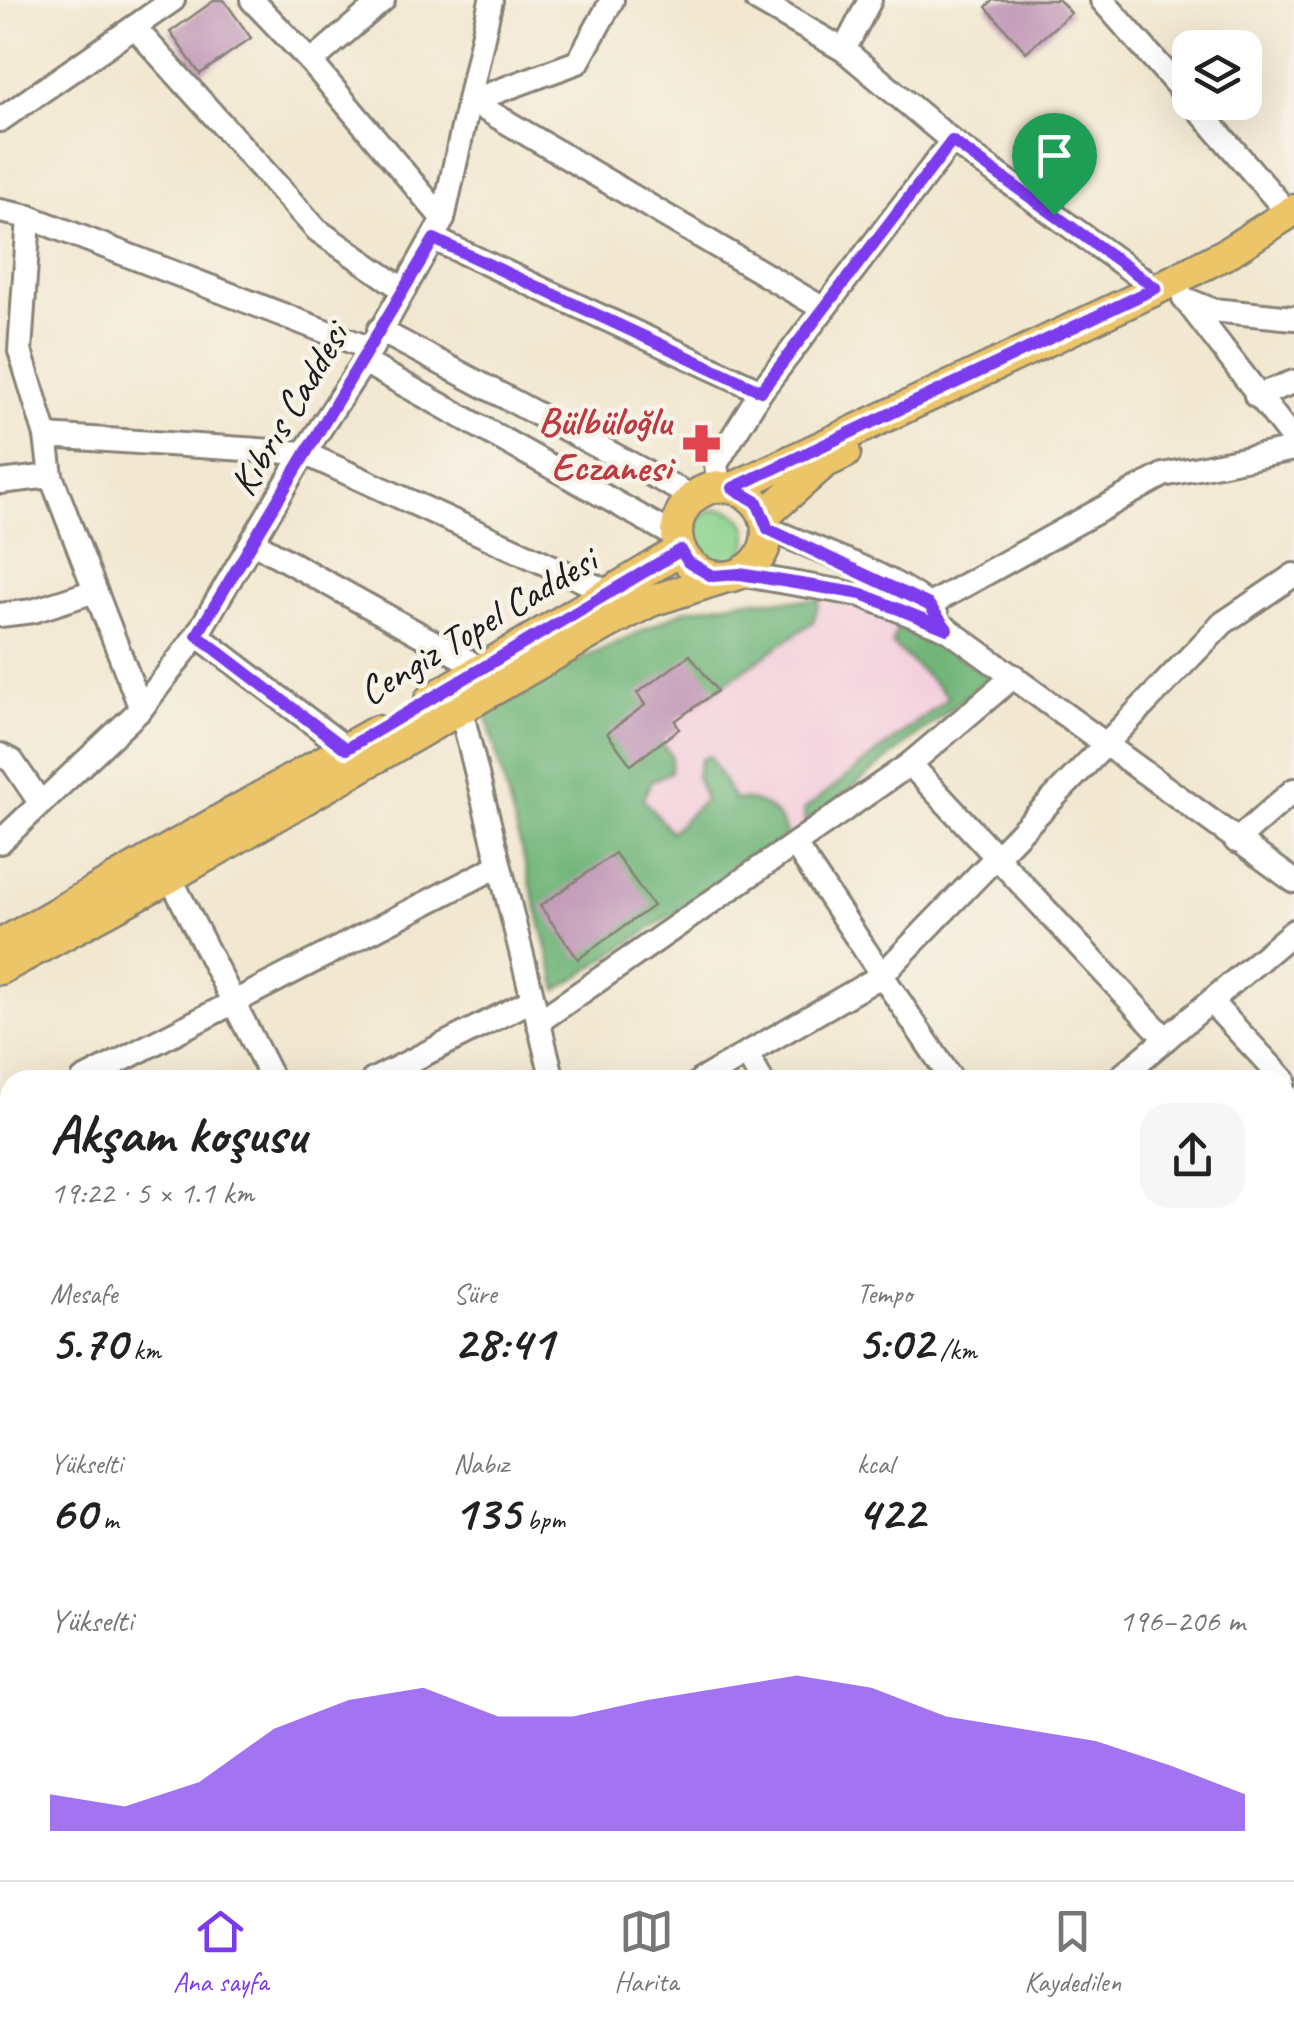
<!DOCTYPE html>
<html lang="tr">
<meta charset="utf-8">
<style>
body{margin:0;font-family:Caveat,sans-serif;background:#f6f6f6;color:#222;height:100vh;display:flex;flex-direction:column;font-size:38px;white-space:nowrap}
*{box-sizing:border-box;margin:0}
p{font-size:32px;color:#767676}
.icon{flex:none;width:55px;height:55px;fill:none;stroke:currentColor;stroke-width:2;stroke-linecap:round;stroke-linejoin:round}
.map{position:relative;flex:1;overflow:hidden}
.details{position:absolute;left:0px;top:1070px;width:1295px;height:810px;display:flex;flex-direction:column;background:#fff;border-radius:30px 30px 0 0;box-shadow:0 10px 40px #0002}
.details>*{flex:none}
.tools{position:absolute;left:1172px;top:30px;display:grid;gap:20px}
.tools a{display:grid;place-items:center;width:90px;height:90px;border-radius:20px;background:#fff;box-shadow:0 10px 40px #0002;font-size:50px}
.pin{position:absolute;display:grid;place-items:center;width:85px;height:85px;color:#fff;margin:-102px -42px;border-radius:50% 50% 50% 0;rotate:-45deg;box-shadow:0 0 10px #0007}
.pin .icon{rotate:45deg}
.round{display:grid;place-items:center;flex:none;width:105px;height:105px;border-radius:30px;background:#f6f6f6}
.head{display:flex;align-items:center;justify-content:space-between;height:170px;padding:0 50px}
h1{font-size:55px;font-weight:700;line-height:75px}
.metrics{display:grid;grid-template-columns:repeat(3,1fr);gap:15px;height:170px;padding:10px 50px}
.metrics div{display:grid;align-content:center}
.metrics b{font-size:50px;font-weight:700}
.metrics small{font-size:28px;font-weight:400}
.metrics p{font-size:28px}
.chart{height:280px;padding:20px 50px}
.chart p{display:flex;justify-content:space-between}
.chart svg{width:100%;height:180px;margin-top:10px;fill:#7c3aed;opacity:.7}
.menu{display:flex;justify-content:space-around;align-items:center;height:140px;border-top:2px solid #e0e0e0;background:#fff;font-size:28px;color:#767676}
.menu a{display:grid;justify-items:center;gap:5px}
.menu .on{color:#7c3aed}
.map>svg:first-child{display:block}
.built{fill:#f4cfdd}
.green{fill:#8cd38e;stroke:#547855;stroke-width:2.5}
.forest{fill:#71b579;stroke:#46684a;stroke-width:2.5}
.building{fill:#c198b7}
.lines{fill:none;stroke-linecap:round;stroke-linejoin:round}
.minor-casing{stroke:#878276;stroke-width:28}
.major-casing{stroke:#878276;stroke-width:35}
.minor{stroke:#fff;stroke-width:22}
.major{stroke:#edc569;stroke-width:30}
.route-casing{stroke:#fff;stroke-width:20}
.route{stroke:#7c3aed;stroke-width:12}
.labels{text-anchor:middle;stroke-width:9;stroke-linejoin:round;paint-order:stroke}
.street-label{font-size:40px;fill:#1c1c1c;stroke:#f7f3e8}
.health-label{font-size:40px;font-weight:bold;fill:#be3a42;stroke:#f7f3e8;text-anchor:end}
</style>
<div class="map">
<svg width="1294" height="1880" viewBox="0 0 1294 1880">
<rect width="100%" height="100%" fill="#f7f3e8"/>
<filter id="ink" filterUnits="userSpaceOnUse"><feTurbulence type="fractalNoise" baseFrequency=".01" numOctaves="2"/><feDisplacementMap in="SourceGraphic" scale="20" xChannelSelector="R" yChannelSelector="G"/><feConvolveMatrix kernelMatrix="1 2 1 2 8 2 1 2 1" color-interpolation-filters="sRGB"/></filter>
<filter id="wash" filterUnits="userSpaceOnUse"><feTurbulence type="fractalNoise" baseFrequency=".0048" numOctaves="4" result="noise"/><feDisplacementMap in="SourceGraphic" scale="40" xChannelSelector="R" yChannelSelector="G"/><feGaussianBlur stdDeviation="2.25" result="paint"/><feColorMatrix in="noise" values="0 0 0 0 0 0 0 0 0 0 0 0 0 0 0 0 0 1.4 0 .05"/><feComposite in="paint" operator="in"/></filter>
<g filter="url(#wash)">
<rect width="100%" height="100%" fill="#f2e7d0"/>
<polygon class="built" points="810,599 848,605 899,624 992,676 788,838 558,990 685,610 745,600"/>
<circle class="green" cx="720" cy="537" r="28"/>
<g class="forest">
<path d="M745,600H820L813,622L654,733L671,755V772L651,781L643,799L671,832L705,799L696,776L701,759L710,756L734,800C762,797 780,812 788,838L558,990L484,706L685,610Z"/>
<polygon points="899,624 992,676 805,825 804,810 949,697 892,644"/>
</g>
<g id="blocks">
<g class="building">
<polygon points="215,0 224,0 251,38 200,74 170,32"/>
<polygon points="993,0 1059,0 1071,13 1026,52 986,7"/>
<polygon points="690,655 717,691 675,721 679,729 631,765 607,733 645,705 637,693"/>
<polygon points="615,853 653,906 578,959 540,906"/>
</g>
</g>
</g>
<g filter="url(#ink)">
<use href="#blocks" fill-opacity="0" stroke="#878276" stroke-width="2.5"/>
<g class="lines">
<defs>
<g id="minor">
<polyline points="252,0 311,62 443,219"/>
<polyline points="757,0 844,50 952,141 1157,289"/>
<polyline points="1102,0 1190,100"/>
<polyline points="135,28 317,230 401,288"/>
<polyline points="844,50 870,0"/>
<polyline points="311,62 383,0"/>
<polyline points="471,101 822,308"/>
<polyline points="471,101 578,62 612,0"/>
<polyline points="1192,102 1289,214"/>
<polyline points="0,120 173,0"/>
<polyline points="0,211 29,217 371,349"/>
<polyline points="29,217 20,351 46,436 51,476 141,709"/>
<polyline points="434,239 761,391"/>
<polyline points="1184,298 1294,441"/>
<polyline points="1185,299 1212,310 1294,318"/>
<polyline points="379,330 693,497"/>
<polyline points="364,362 677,537"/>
<polyline points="1256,396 1294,382"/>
<polyline points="46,436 304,453 610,593"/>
<polyline points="0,482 51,476"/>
<polyline points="719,487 716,464 761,391 952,141"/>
<path d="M768,529C806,545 914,583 936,614"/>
<polyline points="253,542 482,669"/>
<polyline points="739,574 861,595 947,629 1294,881"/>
<polyline points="929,605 1163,475 1294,449"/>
<polyline points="0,615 33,611 95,591"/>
<polyline points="197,635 347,749"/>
<polyline points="460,706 553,1080"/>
<polyline points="0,755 12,761 39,801"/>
<polyline points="910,764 1166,1039"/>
<polyline points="1236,841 1294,790"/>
<polyline points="0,842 141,709 197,635 304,453 364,362 443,219 491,0"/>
<polyline points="795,845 952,1080"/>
<polyline points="170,877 273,1080"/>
<polyline points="1212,1003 1284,1080"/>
<polyline points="538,1022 910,764 1014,676"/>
<polyline points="747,1053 761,1080"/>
<polyline points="83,1080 496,867"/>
<polyline points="373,1080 532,1000"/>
<polyline points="701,1080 881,976 1223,623 1294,575"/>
<polyline points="1117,1080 1294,931"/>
<polyline points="0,1125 10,1119"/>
<polyline points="1285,1138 1294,1131"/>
<polyline points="0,1208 10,1230"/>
<polyline points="1285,1349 1294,1345"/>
<polyline points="0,1402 10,1396"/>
<polyline points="1285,1563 1294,1555"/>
<polyline points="0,1573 10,1568"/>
<polyline points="1285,1717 1294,1718"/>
<polyline points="0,1730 10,1725"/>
<polyline points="297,1870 302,1880"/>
<polyline points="587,1870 589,1880"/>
<polyline points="753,1870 755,1880"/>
<polyline points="904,1870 905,1880"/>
<polyline points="1028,1870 1030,1880"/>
<polyline points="1182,1870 1182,1880"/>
<polyline points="93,1880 114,1870"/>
<polyline points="531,1880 554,1870"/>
</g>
<g id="major">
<circle cx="722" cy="532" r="45"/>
<polyline points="733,488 1157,289 1227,253 1294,210"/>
<polyline points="765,515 824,463 845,453"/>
<polyline points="430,700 681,550"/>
<polyline points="0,945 377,731"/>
<polyline points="0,969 170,877 605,625 651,601 726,577"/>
</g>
</defs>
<use href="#minor" class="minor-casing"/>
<use href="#major" class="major-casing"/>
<use href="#minor" class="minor"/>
<use href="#major" class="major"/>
</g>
</g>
<g class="lines" filter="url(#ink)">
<defs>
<polygon id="route" points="952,141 1156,288 733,488 757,502 768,529 929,605 947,629 862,594 740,574 712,576 688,562 681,550 346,749 197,635 434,239 761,391"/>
</defs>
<use href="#route" class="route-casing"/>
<use href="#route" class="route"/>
</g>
<defs>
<symbol id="pharmacy-bare" viewBox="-9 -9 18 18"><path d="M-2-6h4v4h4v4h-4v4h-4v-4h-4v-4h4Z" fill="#e0444e" stroke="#f7f3e8" stroke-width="2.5" paint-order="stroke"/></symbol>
</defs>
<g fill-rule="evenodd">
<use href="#pharmacy-bare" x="674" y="416" width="55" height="55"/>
</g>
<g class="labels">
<g class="street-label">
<text transform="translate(288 409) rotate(-59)" y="14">Kıbrıs Caddesi</text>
<text transform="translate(477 625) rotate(-31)" y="14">Cengiz Topel Caddesi</text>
</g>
<g class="health-label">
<text x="671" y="434">Bülbüloğlu<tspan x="671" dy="46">Eczanesi</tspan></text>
</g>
</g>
</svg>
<div class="tools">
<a><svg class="icon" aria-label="layers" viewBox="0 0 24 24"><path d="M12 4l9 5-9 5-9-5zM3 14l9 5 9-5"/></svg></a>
</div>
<div class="pin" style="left:1054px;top:215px;background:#1e9e55"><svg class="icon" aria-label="arrive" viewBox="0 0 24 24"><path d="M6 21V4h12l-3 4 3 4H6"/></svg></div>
<section class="details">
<div class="head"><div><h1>Akşam koşusu</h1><p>19:22 · 5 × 1.1 km</p></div><a class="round"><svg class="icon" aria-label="share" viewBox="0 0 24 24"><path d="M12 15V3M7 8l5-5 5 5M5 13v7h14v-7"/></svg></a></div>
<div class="metrics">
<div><p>Mesafe</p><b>5.70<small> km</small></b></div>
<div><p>Süre</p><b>28:41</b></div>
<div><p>Tempo</p><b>5:02<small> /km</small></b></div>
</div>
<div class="metrics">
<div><p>Yükselti</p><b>60<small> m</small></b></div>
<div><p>Nabız</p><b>135<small> bpm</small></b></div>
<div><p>kcal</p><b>422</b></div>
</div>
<div class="chart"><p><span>Yükselti</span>196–206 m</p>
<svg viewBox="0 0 160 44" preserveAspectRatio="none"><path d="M0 44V35L10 38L20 32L30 19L40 12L50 9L60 16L70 16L80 12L90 9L100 6L110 9L120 16L130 19L140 22L150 28L160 35V44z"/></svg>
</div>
</section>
</div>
<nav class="menu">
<a class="on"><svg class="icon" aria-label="home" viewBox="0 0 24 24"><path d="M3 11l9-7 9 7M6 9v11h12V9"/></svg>Ana sayfa</a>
<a><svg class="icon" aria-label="map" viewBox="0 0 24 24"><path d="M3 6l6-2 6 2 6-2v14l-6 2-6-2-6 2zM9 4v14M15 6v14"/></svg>Harita</a>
<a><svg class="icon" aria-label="saved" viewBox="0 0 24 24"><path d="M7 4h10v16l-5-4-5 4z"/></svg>Kaydedilen</a>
</nav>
